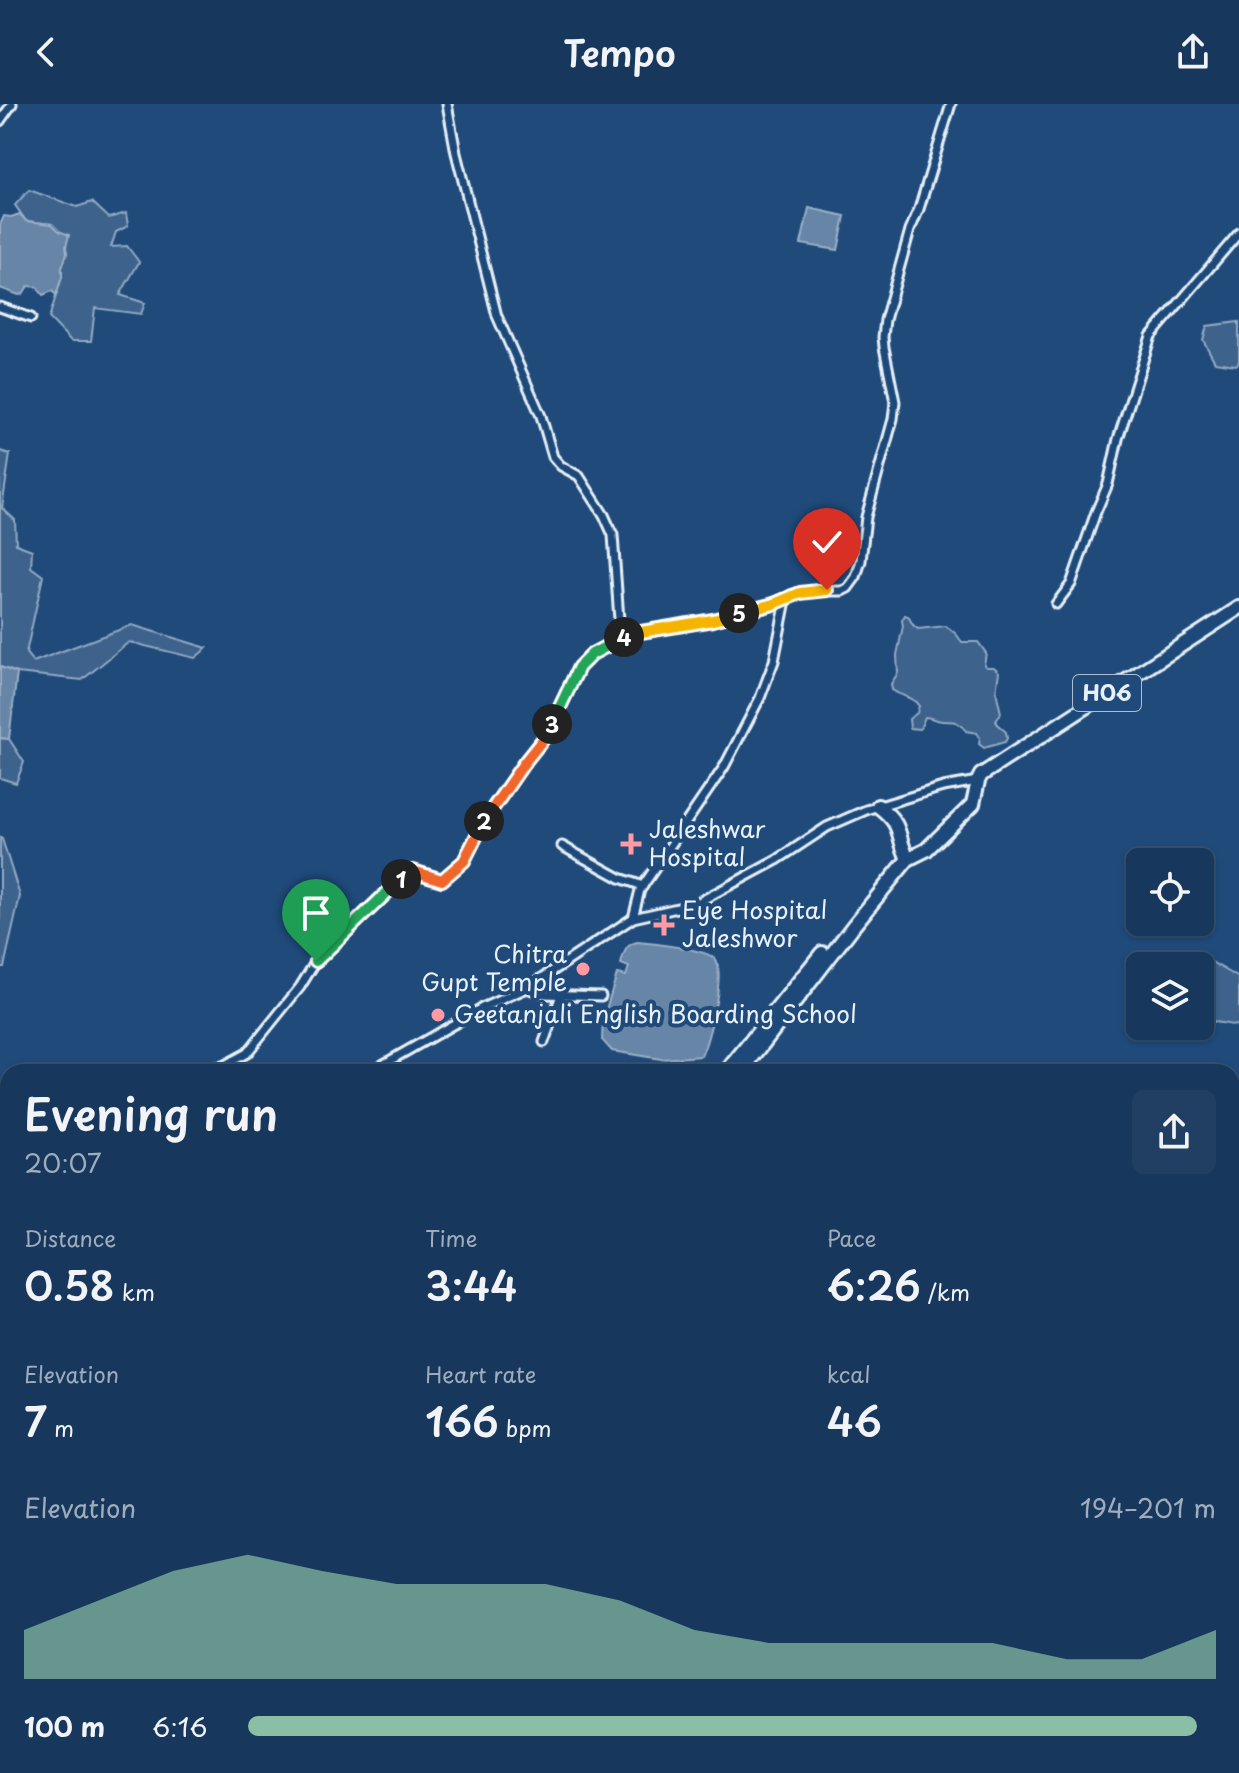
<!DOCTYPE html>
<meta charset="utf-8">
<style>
body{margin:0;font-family:"Playpen Sans",sans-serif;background:#203f62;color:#f1f3f6;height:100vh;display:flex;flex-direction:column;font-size:30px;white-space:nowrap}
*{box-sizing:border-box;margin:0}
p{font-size:26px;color:#9eacbb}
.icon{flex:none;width:44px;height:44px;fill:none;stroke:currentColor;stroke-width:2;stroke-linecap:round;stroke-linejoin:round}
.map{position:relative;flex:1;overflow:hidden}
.sheet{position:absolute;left:0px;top:960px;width:1240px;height:710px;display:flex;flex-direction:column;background:#17385c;border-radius:24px 24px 0 0;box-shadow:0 2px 6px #0004,0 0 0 2px #365272}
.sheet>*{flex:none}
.fabs{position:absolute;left:1126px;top:744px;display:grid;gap:16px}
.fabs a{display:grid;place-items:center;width:88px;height:88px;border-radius:12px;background:#17385c;box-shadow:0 2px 6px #0004,0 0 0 2px #365272;font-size:40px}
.pin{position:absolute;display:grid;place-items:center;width:68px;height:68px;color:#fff;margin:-82px -34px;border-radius:50% 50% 50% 0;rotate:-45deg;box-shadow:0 0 8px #0007}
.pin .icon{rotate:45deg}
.km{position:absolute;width:40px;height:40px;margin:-20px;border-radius:50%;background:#222;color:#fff;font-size:22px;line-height:40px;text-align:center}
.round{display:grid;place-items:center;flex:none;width:84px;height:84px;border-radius:12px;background:#203f62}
.overview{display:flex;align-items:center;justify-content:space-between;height:136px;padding:0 24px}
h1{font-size:44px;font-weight:600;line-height:60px}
.stats{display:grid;grid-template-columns:repeat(3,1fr);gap:12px;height:136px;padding:8px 24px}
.stats div{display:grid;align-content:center}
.stats b{font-size:40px;font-weight:600}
.stats small{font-size:22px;font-weight:400}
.stats p{font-size:22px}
.chart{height:224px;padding:16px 24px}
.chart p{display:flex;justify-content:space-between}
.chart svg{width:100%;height:144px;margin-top:8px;fill:#8abfa5;opacity:.7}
ul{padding:0 24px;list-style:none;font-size:26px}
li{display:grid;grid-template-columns:128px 96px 1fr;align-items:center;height:60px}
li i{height:20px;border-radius:10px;background:#8abfa5}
header{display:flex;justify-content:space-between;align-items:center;height:104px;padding:0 24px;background:#17385c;font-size:36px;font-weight:600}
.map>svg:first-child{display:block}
.green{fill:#3c628c;stroke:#92aac2;stroke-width:2}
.water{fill:#6685a7;stroke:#9ab0c7;stroke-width:2}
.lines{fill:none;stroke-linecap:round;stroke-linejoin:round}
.minor-casing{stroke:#e8f1f8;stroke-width:13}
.tertiary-casing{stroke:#e8f1f8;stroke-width:15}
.primary-casing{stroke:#e8f1f8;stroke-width:17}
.trunk-casing{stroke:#e8f1f8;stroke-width:18}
.minor{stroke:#1f4a7a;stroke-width:7}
.tertiary{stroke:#1f4a7a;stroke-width:9}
.primary{stroke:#1f4a7a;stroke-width:11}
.trunk{stroke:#1f4a7a;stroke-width:12}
.split-1-casing{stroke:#fff;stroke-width:16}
.split-2-casing{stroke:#fff;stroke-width:16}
.split-3-casing{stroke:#fff;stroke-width:16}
.split-4-casing{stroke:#fff;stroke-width:16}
.split-5-casing{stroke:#fff;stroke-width:16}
.split-6-casing{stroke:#fff;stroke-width:16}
.split-1{stroke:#22a559;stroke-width:10}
.split-2{stroke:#f0652b;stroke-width:10}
.split-3{stroke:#f0652b;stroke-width:10}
.split-4{stroke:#22a559;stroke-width:10}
.split-5{stroke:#f5b400;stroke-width:10}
.split-6{stroke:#f5b400;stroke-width:10}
.poi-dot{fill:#ff9aa2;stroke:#1f4a7a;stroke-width:3}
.labels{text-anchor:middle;stroke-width:8;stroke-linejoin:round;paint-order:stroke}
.shield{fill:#1f4a7a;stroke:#acbfd2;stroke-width:2}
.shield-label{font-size:22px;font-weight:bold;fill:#e8f1f8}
.poi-label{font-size:24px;fill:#e8f1f8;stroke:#1f4a7a;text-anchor:start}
</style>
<header><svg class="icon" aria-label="back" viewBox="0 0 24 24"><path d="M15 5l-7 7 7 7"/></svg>Tempo<svg class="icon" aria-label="share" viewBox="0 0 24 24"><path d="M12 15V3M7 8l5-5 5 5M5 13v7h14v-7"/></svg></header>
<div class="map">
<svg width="1239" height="1669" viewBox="0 0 1239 1669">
<rect width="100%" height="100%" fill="#1f4a7a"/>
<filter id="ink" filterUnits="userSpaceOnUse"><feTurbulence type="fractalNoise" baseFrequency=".0125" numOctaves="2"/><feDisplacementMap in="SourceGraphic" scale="16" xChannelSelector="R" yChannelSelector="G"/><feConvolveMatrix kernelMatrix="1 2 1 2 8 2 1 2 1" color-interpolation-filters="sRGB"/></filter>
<g filter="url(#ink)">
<g class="green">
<polygon points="29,86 77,103 92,98 109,114 126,109 128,122 116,128 111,143 127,142 139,158 120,191 145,199 141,210 95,204 91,237 71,237 49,214 62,173 62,164 67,149 59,127 52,120 26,117 15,101"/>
<polygon points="1239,218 1239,258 1236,261 1215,258 1203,236 1207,222"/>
<polygon points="0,347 10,350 2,404 15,416 16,440 32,446 31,463 43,472 26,549 33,558 132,521 207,544 195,554 129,538 82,576 17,569 0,563"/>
<path d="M905,511L908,512L913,521L918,525L946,522L956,530L962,538H978L986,549L984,561L987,563H994L999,568L996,587L1001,609L996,617L998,621L1006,628L1007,634L1005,638L984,644L979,640L980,634L977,629L966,627C954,612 951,620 937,616C933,615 929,613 925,613L920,625L910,624L909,615L917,609L919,602C912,592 902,593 892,586L891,580L898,569L897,551L903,522L902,516Z"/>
<polygon points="0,634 9,635 24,658 16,679 0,674"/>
<polygon points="0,734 2,735 20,792 4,863 0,863"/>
<polygon points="1208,856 1239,874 1239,922 1214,918 1200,913 1200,862 1197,862"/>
</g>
<g class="water">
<polygon points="809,104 845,112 838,146 801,140"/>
<polygon points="20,110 26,117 52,120 59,127 69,131 66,143 67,149 62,164 62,173 56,191 52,187 43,191 37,183 28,182 23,190 19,191 0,184 0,121 4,112 11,113"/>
<polygon points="0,563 17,569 9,635 0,634"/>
<path d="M637,838C651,839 707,845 715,855C726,868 709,937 701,952L661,955L612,947L602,936L603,915L617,870L626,872L629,863L621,860C624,849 625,841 637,838Z"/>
<rect x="1232" y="1438" width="7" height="109"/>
<polygon points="78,1662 153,1662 148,1669 81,1669"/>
</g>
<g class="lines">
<defs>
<g id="minor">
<polyline points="0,17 12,0"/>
<polyline points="0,203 31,214"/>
<polyline points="1056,500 1071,480 1096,408 1108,380 1118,335 1151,232 1239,129"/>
<path d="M629,530C682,521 741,516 790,492"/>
<polyline points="562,742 620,774 643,782"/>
<polyline points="633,814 640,786 724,663 760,594 774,557 786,496 791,491 812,487 842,487 848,484 856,473 861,457 866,413 893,315 895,298 884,243 883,233 885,216 910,126 919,105 951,0"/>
<polyline points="527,884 544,890 601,892"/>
<polyline points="544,938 561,891"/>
<polyline points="182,968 223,962 247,949 300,883 316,857 408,769 413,767 442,776 464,757 483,719 524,659 548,629 579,563 592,550 629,530 619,516 613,431 604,411 579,372 561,362 553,353 541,312 497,212 456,49 447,0"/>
<polyline points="370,968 482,904 527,884 633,814 695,800 777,756 827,723 866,706 943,683 978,677"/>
<polyline points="0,1032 8,1029"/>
<polyline points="1232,1093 1239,1094"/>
<polyline points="0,1110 8,1111"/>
<polyline points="0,1337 8,1331"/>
<polyline points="1232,1361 1239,1370"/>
<polyline points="1232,1423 1239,1422"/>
<polyline points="0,1454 8,1455"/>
<polyline points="286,1662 296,1669"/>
<polyline points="1009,1662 1010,1669"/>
<polyline points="328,1669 334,1662"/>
<polyline points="426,1669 431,1662"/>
<polyline points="550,1669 552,1662"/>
<polyline points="1163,1669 1166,1662"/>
</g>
<polyline id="tertiary" points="919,1662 933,1669"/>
<g id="primary">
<polyline points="0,1610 8,1617"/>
<polyline points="57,1662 64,1669"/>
</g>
<g id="trunk">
<path d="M878,702C905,723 895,729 908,755"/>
<polyline points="726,968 822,849"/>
<polyline points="741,968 854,821 908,755 926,746 973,700 978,677 981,671 1239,504"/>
<polyline points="172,1669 178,1662"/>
<polyline points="188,1669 193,1662"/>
</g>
</defs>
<use href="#minor" class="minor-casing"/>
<use href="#tertiary" class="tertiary-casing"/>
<use href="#primary" class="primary-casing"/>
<use href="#trunk" class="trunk-casing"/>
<use href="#minor" class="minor"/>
<use href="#tertiary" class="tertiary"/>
<use href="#primary" class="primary"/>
<use href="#trunk" class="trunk"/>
</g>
</g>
<g class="lines" filter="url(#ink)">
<defs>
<polyline id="split-1" points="316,857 401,775"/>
<polyline id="split-2" points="401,775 413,767 442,776 464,757 484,717"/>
<polyline id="split-3" points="484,717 524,659 548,629 552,620"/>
<polyline id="split-4" points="552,620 579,563 592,550 624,533"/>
<polyline id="split-5" points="624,533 629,530 713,516 739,509"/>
<polyline id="split-6" points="739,509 774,500 800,489 827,486"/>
</defs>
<use href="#split-1" class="split-1-casing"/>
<use href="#split-2" class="split-2-casing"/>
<use href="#split-3" class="split-3-casing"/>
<use href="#split-4" class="split-4-casing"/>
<use href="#split-5" class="split-5-casing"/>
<use href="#split-6" class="split-6-casing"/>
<use href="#split-1" class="split-1"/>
<use href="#split-2" class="split-2"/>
<use href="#split-3" class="split-3"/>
<use href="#split-4" class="split-4"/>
<use href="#split-5" class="split-5"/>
<use href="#split-6" class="split-6"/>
</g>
<g class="poi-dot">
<path d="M627 728h8v8h8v8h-8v8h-8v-8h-8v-8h8z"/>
<path d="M660 809h8v8h8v8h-8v8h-8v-8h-8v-8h8z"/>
<circle cx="583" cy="865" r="8"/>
<circle cx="438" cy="911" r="8"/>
</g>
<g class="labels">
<rect class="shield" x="1073" y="571" width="68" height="36" rx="6"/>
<g class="shield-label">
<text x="1107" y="597">H06</text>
</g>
<g class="poi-label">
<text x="649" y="734">Jaleshwar<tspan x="649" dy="28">Hospital</tspan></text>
<text x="682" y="815">Eye Hospital<tspan x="682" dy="28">Jaleshwor</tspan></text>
<text x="567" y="859" text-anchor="end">Chitra<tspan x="567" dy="28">Gupt Temple</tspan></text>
<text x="454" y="919">Geetanjali English Boarding School</text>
</g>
</g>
</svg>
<div class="fabs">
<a><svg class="icon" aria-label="locate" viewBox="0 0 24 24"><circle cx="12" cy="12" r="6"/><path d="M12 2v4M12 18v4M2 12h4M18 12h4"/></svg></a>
<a><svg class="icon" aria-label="layers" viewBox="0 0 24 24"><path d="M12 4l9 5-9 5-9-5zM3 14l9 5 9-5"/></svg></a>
</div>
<div class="pin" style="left:316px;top:857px;background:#1e9e55"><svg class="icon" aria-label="arrive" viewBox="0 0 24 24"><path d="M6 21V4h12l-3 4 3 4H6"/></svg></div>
<div class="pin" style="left:827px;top:486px;background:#d93025"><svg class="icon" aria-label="check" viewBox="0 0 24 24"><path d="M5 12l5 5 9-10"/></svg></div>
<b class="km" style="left:401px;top:775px">1</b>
<b class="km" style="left:484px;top:717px">2</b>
<b class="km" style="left:552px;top:620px">3</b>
<b class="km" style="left:624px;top:533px">4</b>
<b class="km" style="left:739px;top:509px">5</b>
<section class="sheet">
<div class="overview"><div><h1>Evening run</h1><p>20:07</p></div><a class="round"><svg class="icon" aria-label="share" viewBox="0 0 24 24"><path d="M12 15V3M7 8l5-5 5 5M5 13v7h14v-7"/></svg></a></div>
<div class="stats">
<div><p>Distance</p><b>0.58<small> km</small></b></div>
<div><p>Time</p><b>3:44</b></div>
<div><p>Pace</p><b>6:26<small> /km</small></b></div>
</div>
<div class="stats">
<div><p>Elevation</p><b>7<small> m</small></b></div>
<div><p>Heart rate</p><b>166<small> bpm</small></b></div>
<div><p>kcal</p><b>46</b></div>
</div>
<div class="chart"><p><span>Elevation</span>194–201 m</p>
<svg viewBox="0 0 160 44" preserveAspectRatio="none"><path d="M0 44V29L10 20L20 11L30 6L40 11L50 15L60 15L70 15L80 20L90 29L100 33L110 33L120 33L130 33L140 38L150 38L160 29V44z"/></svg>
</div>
<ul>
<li><b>100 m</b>6:16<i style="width:98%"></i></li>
</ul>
</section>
</div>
